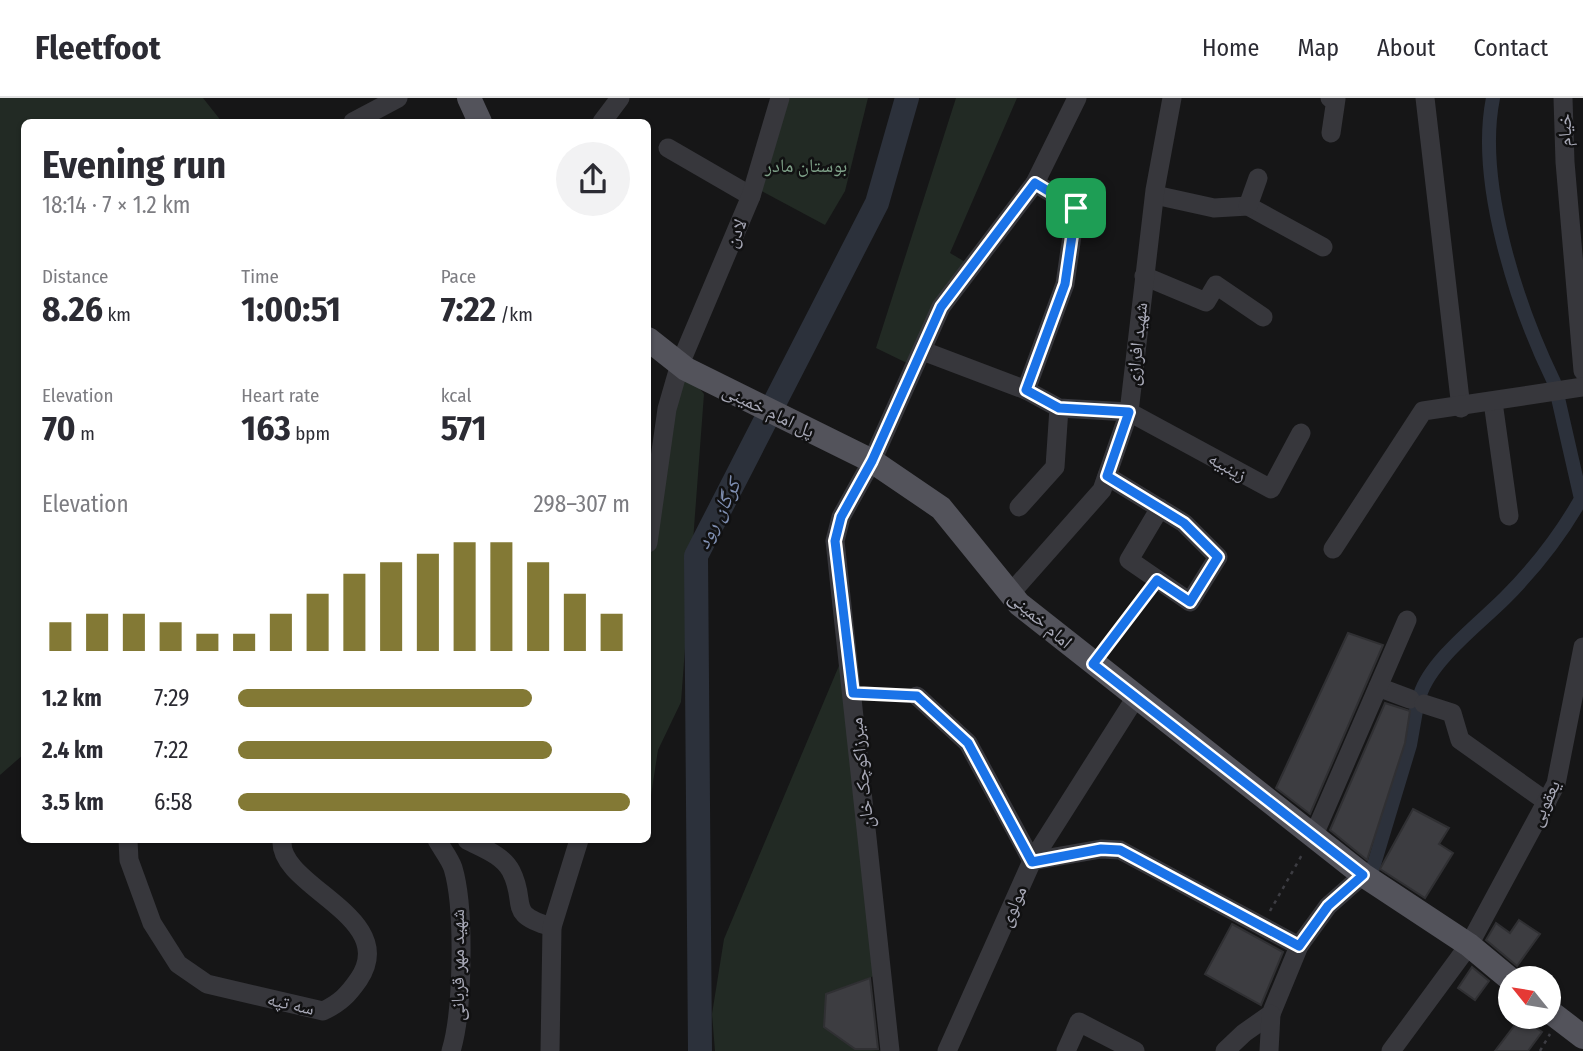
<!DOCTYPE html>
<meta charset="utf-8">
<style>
body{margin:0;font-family:"Fira Sans Condensed","Noto Naskh Arabic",sans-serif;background:#f2f2f3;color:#2b2b33;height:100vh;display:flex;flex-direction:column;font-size:26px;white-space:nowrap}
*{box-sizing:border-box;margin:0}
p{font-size:23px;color:#7c7c81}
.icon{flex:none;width:38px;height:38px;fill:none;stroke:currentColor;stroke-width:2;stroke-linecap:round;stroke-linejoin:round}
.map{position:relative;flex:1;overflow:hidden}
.panel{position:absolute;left:21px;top:21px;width:630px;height:724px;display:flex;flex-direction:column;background:#fff;border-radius:10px;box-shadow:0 2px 5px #0004}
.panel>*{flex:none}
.needle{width:46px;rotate:300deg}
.tools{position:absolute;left:1498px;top:868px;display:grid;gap:14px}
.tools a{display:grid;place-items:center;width:63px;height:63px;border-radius:50%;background:#fff;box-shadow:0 2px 5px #0004;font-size:35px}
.pin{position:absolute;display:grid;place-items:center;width:60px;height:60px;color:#fff;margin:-30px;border-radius:14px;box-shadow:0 4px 10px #0006}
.round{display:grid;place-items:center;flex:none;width:74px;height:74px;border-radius:37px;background:#f2f2f3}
.headline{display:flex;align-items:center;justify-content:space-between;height:119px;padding:0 21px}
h1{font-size:38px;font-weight:700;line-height:52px}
.stats{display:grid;grid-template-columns:repeat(3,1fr);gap:10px;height:119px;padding:7px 21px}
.stats div{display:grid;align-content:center}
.stats b{font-size:35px;font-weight:700}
.stats small{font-size:19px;font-weight:400}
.stats p{font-size:19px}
.chart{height:196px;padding:14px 21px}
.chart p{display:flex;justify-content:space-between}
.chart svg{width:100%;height:126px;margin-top:7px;stroke:#837935;stroke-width:6}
ul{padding:0 21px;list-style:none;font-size:23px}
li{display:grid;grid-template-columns:112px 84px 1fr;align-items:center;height:52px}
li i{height:18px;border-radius:9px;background:#837935}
header{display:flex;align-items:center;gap:42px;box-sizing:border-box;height:98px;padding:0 35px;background:#fff;border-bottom:2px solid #e1e1e2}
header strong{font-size:33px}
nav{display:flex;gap:38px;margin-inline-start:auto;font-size:24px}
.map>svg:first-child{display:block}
.green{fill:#222a24}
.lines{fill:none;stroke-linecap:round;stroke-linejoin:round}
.canal{stroke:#2c313b;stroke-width:14}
.river{stroke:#2c313b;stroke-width:24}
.building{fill:#3d3d41;stroke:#303033;stroke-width:2}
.path{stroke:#3d3d43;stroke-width:2.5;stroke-dasharray:3.5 5;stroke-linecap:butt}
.minor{stroke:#37373c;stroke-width:19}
.major{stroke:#53535b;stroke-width:24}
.route-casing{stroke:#fff;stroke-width:14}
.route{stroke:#1a73e8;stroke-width:9}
.labels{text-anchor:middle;stroke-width:5;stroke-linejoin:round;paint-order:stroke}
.street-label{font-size:19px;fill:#a8a9b7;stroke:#111112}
.park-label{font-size:19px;fill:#7fa289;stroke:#111112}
.water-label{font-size:21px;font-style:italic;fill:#7f8fb2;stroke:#111112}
</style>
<header>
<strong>Fleetfoot</strong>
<nav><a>Home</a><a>Map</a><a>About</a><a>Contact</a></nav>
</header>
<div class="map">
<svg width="1583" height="953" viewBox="0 0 1583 953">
<rect width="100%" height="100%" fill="#161617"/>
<g class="green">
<polygon points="0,0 203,0 222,24 24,24 24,656 0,677"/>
<polygon points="780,0 868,0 845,93 825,127 754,89"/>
<polygon points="956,0 1017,0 950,155 972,168 913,268 876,250"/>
<polygon points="680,267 704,296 681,604 658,652 648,717 648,447"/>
<polygon points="846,551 882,875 826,896 824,928 855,951 890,953 715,953 712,916 724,841"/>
</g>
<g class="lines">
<g class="canal">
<path d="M1493,0C1476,84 1517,208 1554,284"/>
<path d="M1420,597C1431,562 1479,526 1505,500C1535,470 1560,438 1581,401L1558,300"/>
<polyline points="1372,773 1410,647 1417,607"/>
</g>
<polyline class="river" points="700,953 696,458 877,105 907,0"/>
</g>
<g class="building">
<polygon points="1348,535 1383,547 1310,716 1276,690"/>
<polygon points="1385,605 1410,613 1405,645 1367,762 1330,732"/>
<polygon points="1413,711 1449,730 1439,746 1453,755 1425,800 1380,771"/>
<polygon points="1519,822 1540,836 1517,868 1486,842 1496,825 1510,835"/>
<polygon points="1232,826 1283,854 1261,907 1205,876"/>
<polygon points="1472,869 1489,883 1475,902 1458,890"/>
<polygon points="870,880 878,951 855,951 824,929 826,896"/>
<polygon points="1521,919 1542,934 1528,953 1495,953"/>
</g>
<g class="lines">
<g class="path">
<polyline points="1106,549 1149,494"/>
<polyline points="868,596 900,597"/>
<polyline points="1270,813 1303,755"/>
<polyline points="1540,953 1550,936"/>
</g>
<g class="minor">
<polyline points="1330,0 1336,1 1331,35"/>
<polyline points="1425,0 1461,310"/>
<polyline points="1563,0 1565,64 1583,273"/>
<polyline points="353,24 398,0"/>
<polyline points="602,24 620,0"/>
<polyline points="668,50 751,98"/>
<polyline points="1155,97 1214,110 1248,108 1323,149"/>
<polyline points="1248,108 1258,80"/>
<polyline points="1144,178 1206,204 1216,187 1263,219"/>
<polyline points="923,253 1026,292 1059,310 1129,314 1271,391 1301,335"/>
<polyline points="1026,292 1065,186 1076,110 1035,85"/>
<polyline points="1493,304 1509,418"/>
<polyline points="1107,378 1184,425 1218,459 1190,504 1129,462 1160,410"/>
<polyline points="1019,409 1055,369 1059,310"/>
<polyline points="648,445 667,311 680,266 751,98 780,0"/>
<polyline points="1333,451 1423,313 1583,289"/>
<polyline points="1010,496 1102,392 1129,314 1155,92 1172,0"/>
<polyline points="1378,589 1410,601"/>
<polyline points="917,598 968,645 1032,763"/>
<polyline points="1424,606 1452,615 1460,642 1547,704"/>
<polyline points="1314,737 1407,522"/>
<path d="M128,742L129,762L152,825L178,866L207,886L323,913C340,905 348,897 359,881C400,818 278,789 282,742"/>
<path d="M437,742C442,751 450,761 453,770C465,810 463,914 451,953"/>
<path d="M467,742C482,750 503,757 511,773C528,806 505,816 552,829"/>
<polyline points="1032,763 1101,751 1120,752 1299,848"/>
<polyline points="550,953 552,829 579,742"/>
<polyline points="890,953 835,443 841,419 872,363 941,209 1035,85 1077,0"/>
<polyline points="947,953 1032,763 1136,599"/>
<polyline points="1066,953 1079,924 1135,953"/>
<polyline points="1225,953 1244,935 1271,916 1299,848 1328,808 1363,777"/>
<polyline points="1269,953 1271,916"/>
<polyline points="1391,953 1469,847 1556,686 1583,549"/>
</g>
<g class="major">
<polyline points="469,0 480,24"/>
<polyline points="648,241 686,271 872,363 941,410 1019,506 1363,777 1469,847 1510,881"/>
<polyline points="1549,913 1583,939"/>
</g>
</g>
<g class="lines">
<defs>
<polygon id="route" points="1035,85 1076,110 1065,186 1026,292 1059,310 1129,314 1107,378 1184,425 1218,459 1190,504 1157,482 1093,566 1363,777 1328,808 1299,848 1120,752 1101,751 1032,764 968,645 917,598 853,595 835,443 841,419 872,363 941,209"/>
</defs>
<use href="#route" class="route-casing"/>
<use href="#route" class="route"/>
</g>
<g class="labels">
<g class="street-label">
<text transform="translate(1564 32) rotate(-91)" y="7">خیام</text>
<text transform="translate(735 135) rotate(-67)" y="7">لادن</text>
<text transform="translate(1136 246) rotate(-84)" y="7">شهید افرازی</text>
<text transform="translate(769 312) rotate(26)" y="7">پل امام خمینی</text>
<text transform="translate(1228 368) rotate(29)" y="7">زینبیه</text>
<text transform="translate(1041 521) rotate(41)" y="7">امام خمینی</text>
<text transform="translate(861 675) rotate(-96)" y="7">میرزاکوچک خان</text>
<text transform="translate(1544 705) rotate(-65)" y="7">یعقوبی</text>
<text transform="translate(1012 808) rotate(-66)" y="7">مولوی</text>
<text transform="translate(457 867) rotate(-90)" y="7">شهید مهر قربانی</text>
<text transform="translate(291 905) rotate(13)" y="7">سه تپه</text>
</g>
<g class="park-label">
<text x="806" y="74">بوستان مادر</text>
</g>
<g class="water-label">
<text transform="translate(718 416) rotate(-63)" y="7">کرگان رود</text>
</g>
</g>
</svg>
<div class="tools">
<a><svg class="needle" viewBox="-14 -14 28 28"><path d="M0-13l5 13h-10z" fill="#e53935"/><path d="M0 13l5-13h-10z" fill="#7c7c81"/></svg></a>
</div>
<div class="pin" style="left:1076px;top:110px;background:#1e9e55"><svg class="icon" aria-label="arrive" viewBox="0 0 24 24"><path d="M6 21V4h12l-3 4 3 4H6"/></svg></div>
<section class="panel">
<div class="headline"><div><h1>Evening run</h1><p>18:14 · 7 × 1.2 km</p></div><a class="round"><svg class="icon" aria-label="share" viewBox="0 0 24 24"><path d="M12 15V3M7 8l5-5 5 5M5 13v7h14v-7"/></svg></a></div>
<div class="stats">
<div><p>Distance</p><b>8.26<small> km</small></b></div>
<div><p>Time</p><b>1:00:51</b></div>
<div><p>Pace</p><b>7:22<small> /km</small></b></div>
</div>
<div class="stats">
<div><p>Elevation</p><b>70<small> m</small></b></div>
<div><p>Heart rate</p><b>163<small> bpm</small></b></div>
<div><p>kcal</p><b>571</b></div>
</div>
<div class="chart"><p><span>Elevation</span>298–307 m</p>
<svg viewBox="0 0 160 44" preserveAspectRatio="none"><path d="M5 44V34M15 44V31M25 44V31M35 44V34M45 44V38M55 44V38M65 44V31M75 44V24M85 44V17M95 44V13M105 44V10M115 44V6M125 44V6M135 44V13M145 44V24M155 44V31"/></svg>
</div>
<ul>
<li><b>1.2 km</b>7:29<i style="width:75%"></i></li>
<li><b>2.4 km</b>7:22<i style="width:80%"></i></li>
<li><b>3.5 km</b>6:58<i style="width:100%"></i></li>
</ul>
</section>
</div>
